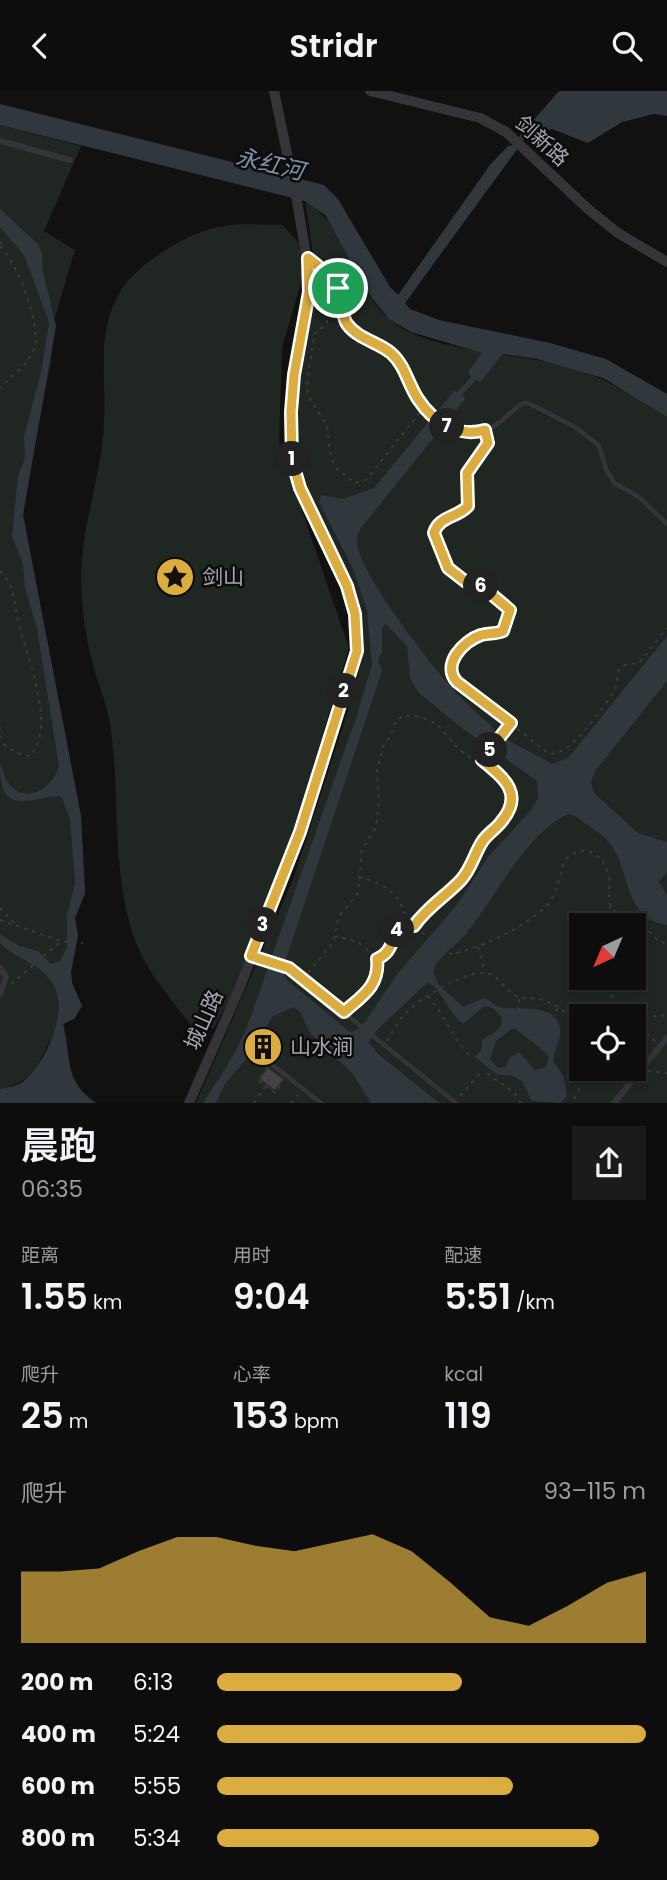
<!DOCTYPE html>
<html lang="zh">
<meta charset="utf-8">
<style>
body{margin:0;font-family:Poppins,"Noto Sans SC",sans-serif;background:#1b1b1c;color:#f1f3f6;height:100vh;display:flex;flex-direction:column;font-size:26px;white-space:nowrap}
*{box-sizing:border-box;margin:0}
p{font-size:23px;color:#9a9c9e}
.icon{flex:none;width:38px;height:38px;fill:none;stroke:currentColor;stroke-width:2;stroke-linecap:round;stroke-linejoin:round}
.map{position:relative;height:1012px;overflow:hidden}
.details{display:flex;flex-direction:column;background:#0d0d0e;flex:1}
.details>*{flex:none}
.needle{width:46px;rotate:224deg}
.controls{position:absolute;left:569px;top:822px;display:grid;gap:14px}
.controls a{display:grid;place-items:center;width:77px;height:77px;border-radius:0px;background:#0d0d0e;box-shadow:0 4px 10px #0003,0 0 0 2px #2d2d2e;font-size:35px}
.pin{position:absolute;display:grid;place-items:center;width:60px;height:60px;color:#fff;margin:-30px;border:4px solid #fff;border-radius:50%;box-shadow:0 2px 7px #0007}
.km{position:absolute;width:35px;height:35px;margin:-18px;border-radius:50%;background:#222;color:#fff;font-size:19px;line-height:35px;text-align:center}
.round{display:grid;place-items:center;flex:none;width:74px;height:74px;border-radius:0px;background:#1b1b1c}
.head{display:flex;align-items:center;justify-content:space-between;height:119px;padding:0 21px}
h1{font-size:38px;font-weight:600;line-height:52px}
.figures{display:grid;grid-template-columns:repeat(3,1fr);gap:10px;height:119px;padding:7px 21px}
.figures div{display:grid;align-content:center}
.figures b{font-size:35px;font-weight:600}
.figures small{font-size:19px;font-weight:400}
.figures p{font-size:19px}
.chart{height:196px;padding:14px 21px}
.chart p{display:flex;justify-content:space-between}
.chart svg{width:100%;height:126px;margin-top:7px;fill:#dbad41;opacity:.7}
ul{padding:0 21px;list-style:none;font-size:23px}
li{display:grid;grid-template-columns:112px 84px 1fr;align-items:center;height:52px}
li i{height:18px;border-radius:9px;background:#dbad41}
header{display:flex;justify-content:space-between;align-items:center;height:91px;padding:0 21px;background:#0d0d0e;font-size:32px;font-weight:600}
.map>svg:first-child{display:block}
.green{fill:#202621;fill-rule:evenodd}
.water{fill:#30373d;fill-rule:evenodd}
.building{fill:#434447;stroke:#2b2b2e;stroke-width:2}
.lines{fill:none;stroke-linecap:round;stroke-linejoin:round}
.path{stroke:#393a3e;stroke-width:2;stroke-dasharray:3.5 5;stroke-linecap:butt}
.service{stroke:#353539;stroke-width:4.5}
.pedestrian{stroke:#353539;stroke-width:6}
.tertiary{stroke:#353539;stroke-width:10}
.route-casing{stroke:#fff;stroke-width:14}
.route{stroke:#dbad41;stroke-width:9}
.labels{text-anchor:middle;stroke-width:5;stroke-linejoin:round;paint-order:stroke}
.street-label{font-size:21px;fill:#a4a8b1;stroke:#0c0c0d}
.poi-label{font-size:21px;fill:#a4a8b1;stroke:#0c0c0d;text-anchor:start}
.water-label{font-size:23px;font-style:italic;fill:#7f93a9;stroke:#0c0c0d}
</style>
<header><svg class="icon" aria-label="back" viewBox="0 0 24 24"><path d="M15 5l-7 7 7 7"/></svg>Stridr<svg class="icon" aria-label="search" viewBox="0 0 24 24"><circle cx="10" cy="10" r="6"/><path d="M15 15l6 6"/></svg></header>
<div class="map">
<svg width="667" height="1012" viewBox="0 0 667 1012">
<rect width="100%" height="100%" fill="#111112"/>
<g class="green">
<path d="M0,34L81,55L44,140L75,159L54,229L51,270L31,369L23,424L81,725L85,802L75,827L78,844L71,881L72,892L82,915C73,928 64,930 55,942C36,971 40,989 0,998Z"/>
<path d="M305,110C350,136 352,203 396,233C437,262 522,262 572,277C607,287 636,307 667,326V1012H196L294,786L355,598L362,563V536L354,505L342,471L309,404L299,363L297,327L303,264L313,214L315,176ZM581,835H634V887H581ZM581,926H634V978H581Z"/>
<path d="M283,134L298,151L304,181L282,257L279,352L349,557L293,742L234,899L214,937L195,940C176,913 148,884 136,852C110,783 121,704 110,632C106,610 96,588 91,566C85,542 81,512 81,487C81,434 102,384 104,331C107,286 95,244 120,201C137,172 191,139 225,135C243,132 264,134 283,134Z"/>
</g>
<g class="water">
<path d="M559,0H667V25L654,23L622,31L588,52L552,38L526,46L405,212L410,218L439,229L550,252L606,268L667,303V326L603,287L537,268L503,263L480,291L476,289L462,304L465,308L361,437C357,443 356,450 358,457C366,490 427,568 450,595C463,610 478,623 493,636L495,642L552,673L568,667L667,545V590L596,679L591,691L594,702L638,742L667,751V781L659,791L667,804V834C626,829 630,784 613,757C605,744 587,734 575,725L569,723C529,738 493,810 466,843C455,856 441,863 433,879L438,893L463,916L484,907C491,909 495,916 503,917C519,919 557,912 560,938C561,949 554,960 553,970L564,986L567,1004L561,1012L532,1010L522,990L513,985L496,983L475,966L482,958V949C492,942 502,940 502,927L493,917L485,915L463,933C447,921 444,901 428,891L376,940L369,951L377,962L439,1012H371L352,982L310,942L300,921L294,916L273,925L249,965L225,993L216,1012H203L233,965L247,936L356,627L372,574L367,520L354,480L319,411L321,404L343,408L374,397L454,300L458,301L471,286L468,281L482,262L411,241L389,228L371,206L325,124L305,110L0,34V13L324,94L338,108L390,196L398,204L490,74L508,55H511ZM386,533L407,555L410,587L418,601L459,635L537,690L538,707L531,719L488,766L456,815L398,882L364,932L358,938L350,941L287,889L282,880L382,580L378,569L382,562V536ZM513,937C518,939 546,961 549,966L546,976L535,979L519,961L509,967L506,976L498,977L490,968L496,950Z"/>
<path d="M0,118L37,152L42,162L43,181L56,235L23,424L81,725L85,802L75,827L78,844L71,881L72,892L82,915L74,928L63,933C72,968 63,989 96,1012H0V998C6,996 15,996 21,992C44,976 69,922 54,895C42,872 16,869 0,852V843L19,855L38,860L51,873L60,870L67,856V823L75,793L70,728L62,707L58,705C22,710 0,722 0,673C4,682 5,690 13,697C31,712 55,693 59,675L37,538L25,497L23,474L12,445L18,385L25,368L24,345L41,281L49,231L24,164L0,136Z"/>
</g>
<polygon class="building" points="268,976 284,988 275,1000 259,988"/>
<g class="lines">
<g class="path">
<polyline points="0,150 4,157"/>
<path d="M0,155C17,171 44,239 33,261C26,275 10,286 0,297"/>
<polyline points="327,229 327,233 314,243 307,295 308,305 327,334 330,362 336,377 355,392 366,389 421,320"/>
<path d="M488,347L485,359L467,382L468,415C457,427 440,425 434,442L448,477L466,491L478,492L508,515L510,523L500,542C478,545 444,558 452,586L549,663C571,665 603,617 614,600C618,594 616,586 619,579L625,574L639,572L667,537"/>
<path d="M0,480C16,496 14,514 19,535C27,564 58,641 29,665L17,662L0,651"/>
<polyline points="0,636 0,647"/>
<polyline points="483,668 509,634"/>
<path d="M359,786C386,793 404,804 406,834"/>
<polyline points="0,817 16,834"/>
<polyline points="0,829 61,850 83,852"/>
<polyline points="606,835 610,815"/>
<path d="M415,836L451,863C477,859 530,834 548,813C558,801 559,782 566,768C583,751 604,763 609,784C611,797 606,807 613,819L639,829L659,851L667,852"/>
<polyline points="478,856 485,881"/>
<path d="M308,882L333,851L339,825L358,802L362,759L376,736L379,710L377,681L383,656L390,646L396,630L404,624C451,627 441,651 470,666C475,669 480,668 485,671C503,683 520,702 507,724C501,734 491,740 485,748C474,761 471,778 460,790C445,807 427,816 414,835L404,834L397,839L387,864L377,868L358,851L335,845"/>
<polyline points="607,887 618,926"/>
<polyline points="11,893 60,851"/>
<path d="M428,905C445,924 453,949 471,966"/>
<polyline points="519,908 520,923 528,931 533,931 541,923 551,925 559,916"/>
<path d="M347,918C363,903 379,894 377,869"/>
<polyline points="538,927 543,932"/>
<polyline points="634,931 656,951"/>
<path d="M634,942C641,929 652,923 667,925"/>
<path d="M387,950C392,941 398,931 405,923C419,908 468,876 490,883C501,888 508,903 519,906C525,908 533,907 540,908C569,916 578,935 581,963"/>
<polyline points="634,964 638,972"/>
<polyline points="267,976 258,989 275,1002 283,991"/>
<polyline points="648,980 667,982"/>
<path d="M487,982C499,993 514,997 521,1012"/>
<polyline points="460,1005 482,980"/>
<polyline points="574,1008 579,998 581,978"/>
<polyline points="254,1012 273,984"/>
<polyline points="291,1012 300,1002"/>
</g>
<g class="service">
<path d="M310,168C326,180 337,189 341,210C342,216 343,225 346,231C356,251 384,251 397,268C416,292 411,306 440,329C447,335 453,341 463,342C500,347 510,312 528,312L575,336L592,349L599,355L606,378L614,392L639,406L667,433"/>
<polyline points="254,866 289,877 456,1012"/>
<polyline points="270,972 321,1012"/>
</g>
<g class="pedestrian">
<polyline points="0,50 70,69"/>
<polyline points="0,877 6,886 0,903"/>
<polyline points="614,1012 667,947"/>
</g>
<g class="tertiary">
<polyline points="370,0 480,27 506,41 588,118 618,142 667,171"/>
<polyline points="189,1012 240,896 300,741 357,560 358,542 347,495 300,397 292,369 291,321 294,284 310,188 297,110 274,0"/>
</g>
</g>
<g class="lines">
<defs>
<path id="route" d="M308,167C326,181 337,189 341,212C343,219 343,227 347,233C358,248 378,251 391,262C405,274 408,293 418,308C433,331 459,347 485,339L488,352L467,382L468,415C457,427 439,425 434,442L448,477L466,491L478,492L510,519L503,540C496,543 489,542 481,544C463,550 441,574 457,591L511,632L482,669C504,687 525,703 501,731C496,738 487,743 482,751C474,764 471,778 461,789C445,806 427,816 414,835L404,834C390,843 395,861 377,868C380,895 362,905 344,921L289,877L251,865L300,741L357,560L355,523L347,495L300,397L292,369L291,321L294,284L309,201Z"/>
</defs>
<use href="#route" class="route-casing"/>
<use href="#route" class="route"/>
</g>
<defs>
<symbol id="sight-disc" viewBox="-11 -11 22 22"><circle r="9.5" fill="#dbad41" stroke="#0c0c0d"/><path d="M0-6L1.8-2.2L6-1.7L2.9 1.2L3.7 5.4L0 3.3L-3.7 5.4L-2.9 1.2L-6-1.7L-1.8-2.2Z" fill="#111"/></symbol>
<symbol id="building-disc" viewBox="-11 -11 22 22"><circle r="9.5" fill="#dbad41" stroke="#0c0c0d"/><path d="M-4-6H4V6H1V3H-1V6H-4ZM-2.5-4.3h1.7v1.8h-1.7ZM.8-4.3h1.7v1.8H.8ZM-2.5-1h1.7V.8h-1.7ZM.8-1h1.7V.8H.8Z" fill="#111"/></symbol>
</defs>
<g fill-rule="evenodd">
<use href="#sight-disc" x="153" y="464" width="44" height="44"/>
<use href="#building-disc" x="241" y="934" width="44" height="44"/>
</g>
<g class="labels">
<g class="street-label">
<text transform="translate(542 50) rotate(42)" y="7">剑新路</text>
<text transform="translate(204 929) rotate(-66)" y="7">城山路</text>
</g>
<g class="poi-label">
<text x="202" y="493">剑山</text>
<text x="290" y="963">山水涧</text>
</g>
<g class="water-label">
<text transform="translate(270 73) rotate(13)" y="8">永红河</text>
</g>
</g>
</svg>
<div class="controls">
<a><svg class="needle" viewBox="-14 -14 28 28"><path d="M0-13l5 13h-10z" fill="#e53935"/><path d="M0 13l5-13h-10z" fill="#9a9c9e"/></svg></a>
<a><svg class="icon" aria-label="locate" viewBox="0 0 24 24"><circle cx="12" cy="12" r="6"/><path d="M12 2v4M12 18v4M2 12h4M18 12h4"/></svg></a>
</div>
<div class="pin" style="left:338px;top:197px;background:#1e9e55"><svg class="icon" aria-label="arrive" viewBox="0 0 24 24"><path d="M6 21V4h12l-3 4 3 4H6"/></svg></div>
<b class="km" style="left:292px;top:368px">1</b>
<b class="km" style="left:344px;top:600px">2</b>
<b class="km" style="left:263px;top:834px">3</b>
<b class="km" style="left:397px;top:839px">4</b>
<b class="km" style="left:490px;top:659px">5</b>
<b class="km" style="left:481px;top:495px">6</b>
<b class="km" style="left:447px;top:335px">7</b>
</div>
<section class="details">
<div class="head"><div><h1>晨跑</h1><p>06:35</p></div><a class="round"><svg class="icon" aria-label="share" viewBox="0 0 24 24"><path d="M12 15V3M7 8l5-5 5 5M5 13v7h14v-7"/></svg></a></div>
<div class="figures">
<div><p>距离</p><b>1.55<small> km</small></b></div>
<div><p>用时</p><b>9:04</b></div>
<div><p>配速</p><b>5:51<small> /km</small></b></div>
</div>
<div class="figures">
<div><p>爬升</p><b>25<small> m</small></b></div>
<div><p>心率</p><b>153<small> bpm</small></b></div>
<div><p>kcal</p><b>119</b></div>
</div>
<div class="chart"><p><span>爬升</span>93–115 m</p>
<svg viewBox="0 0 160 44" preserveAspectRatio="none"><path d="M0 44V19L10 19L20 18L30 12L40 7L50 7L60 10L70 12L80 9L90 6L100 12L110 23L120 35L130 38L140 31L150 23L160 19V44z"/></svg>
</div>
<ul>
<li><b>200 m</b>6:13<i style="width:57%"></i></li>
<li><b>400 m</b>5:24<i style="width:100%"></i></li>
<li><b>600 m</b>5:55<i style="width:69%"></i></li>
<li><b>800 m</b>5:34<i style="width:89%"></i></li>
</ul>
</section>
